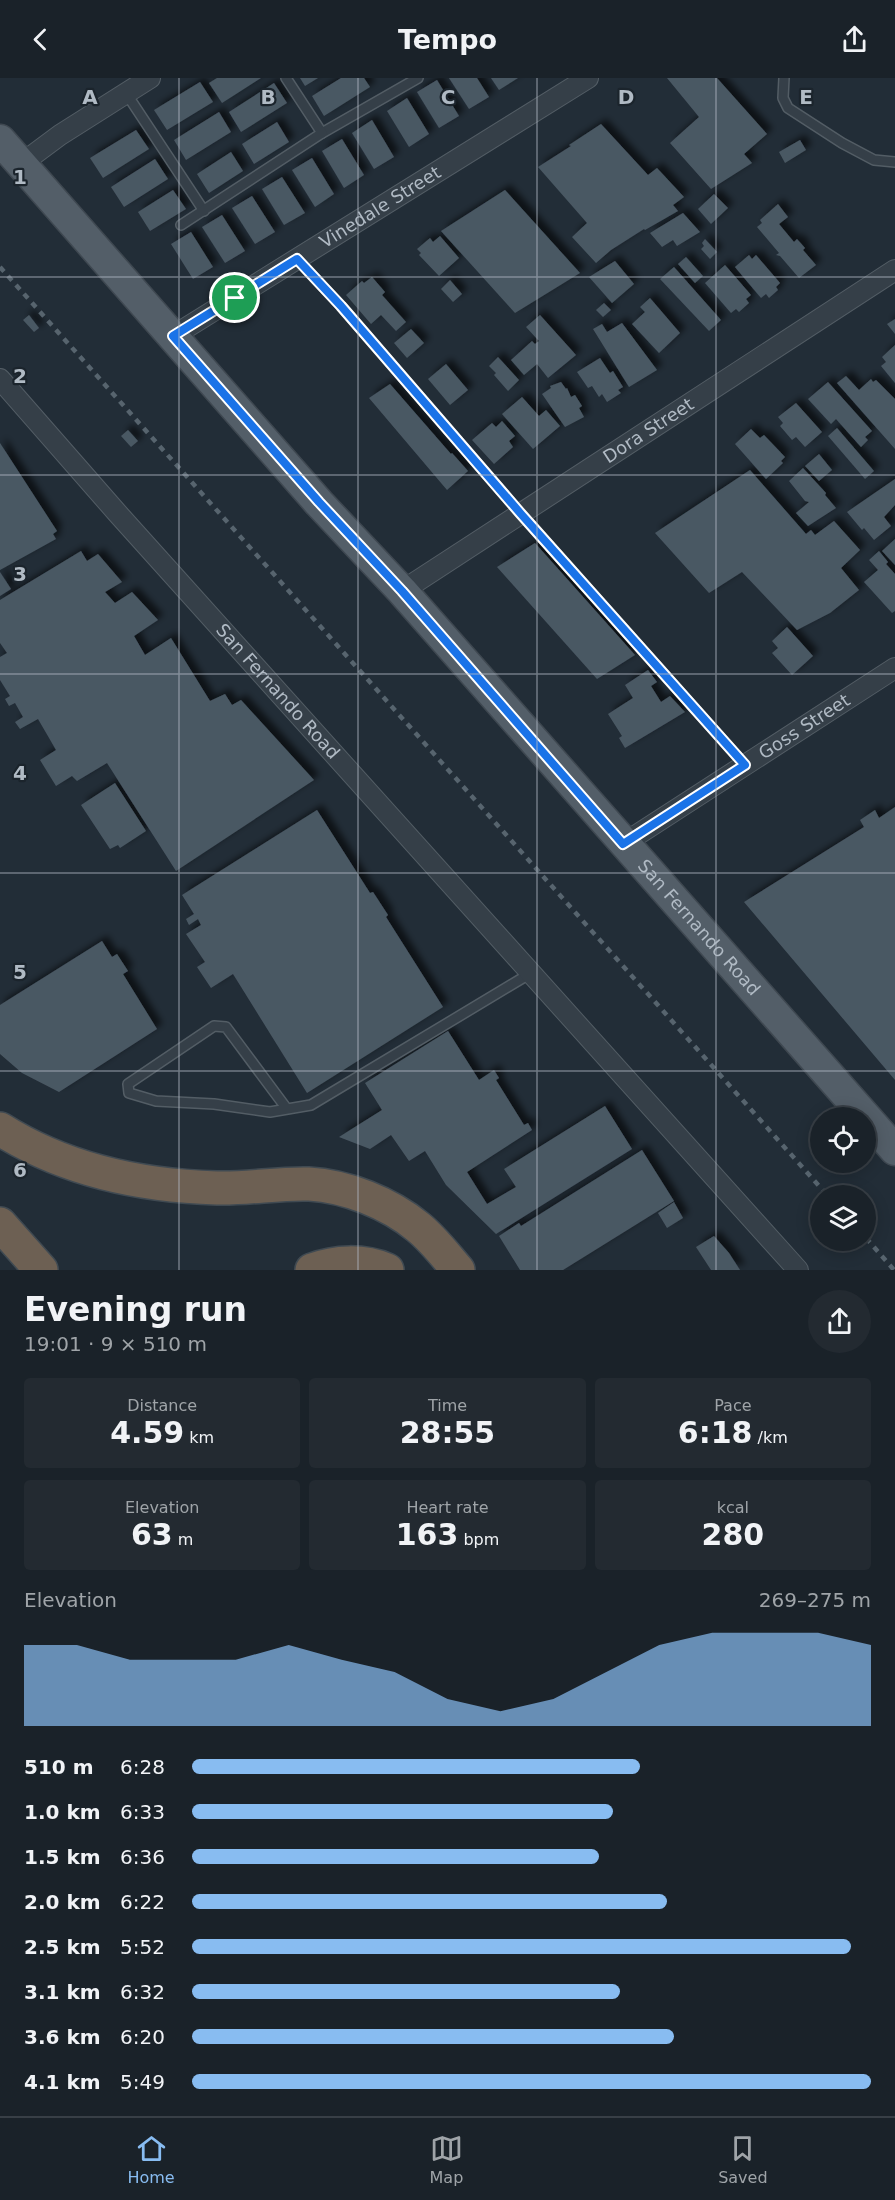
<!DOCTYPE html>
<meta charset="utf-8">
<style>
body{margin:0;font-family:"DejaVu Sans",sans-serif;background:#232a31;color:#f1f3f6;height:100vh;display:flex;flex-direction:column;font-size:22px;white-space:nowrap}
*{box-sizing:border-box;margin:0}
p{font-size:20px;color:#9fa4a8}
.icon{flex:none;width:33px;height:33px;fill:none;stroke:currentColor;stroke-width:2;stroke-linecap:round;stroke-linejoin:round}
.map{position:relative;height:1192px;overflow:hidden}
.panel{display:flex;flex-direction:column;background:#1a2229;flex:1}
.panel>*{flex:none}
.fabs{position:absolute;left:810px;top:1029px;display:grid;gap:12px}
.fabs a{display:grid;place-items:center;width:66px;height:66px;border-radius:50%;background:#1a2229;box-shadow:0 3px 15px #0003,0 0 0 2px #383f46;font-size:30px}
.pin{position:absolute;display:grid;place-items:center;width:51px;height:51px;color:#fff;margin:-26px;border:3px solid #fff;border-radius:50%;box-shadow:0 2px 6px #0007}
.round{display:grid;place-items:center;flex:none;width:63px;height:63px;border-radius:32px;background:#232a31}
.summary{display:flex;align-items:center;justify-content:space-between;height:102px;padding:0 24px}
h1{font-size:33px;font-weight:800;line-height:45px}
.metrics{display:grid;grid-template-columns:repeat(3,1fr);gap:9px;height:102px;padding:6px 24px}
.metrics div{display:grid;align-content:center;border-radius:6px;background:#232a31;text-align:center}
.metrics b{font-size:30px;font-weight:800}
.metrics small{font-size:16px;font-weight:400}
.metrics p{font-size:16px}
.chart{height:168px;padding:12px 24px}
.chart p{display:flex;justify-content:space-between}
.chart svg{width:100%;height:108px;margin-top:6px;fill:#88bcf1;opacity:.7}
ul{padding:0 24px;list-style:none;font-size:20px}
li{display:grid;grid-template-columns:96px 72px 1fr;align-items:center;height:45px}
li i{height:15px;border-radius:8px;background:#88bcf1}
header{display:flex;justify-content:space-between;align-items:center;height:78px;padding:0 24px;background:#1a2229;font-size:27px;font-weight:800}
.tab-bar{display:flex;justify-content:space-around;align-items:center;height:84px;border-top:2px solid #383f46;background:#1a2229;font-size:16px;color:#9fa4a8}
.tab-bar a{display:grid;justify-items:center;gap:3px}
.tab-bar .active{color:#88bcf1}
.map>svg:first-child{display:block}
.building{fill:#4a5863;filter:url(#shadow)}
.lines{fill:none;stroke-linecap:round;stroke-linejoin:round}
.service-casing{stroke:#535d65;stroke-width:12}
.minor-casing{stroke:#535d65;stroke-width:22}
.primary-casing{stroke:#3f4851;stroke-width:33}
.motorway-casing{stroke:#404a52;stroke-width:36}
.service{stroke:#353f48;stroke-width:9}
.minor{stroke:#353f48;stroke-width:20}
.primary{stroke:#535e68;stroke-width:30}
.motorway{stroke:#6d6053;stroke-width:33}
.rail{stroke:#57646e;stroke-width:4.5;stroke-dasharray:6 6;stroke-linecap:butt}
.route-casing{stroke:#fff;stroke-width:12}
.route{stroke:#1a73e8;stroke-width:8}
.grid{fill:none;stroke:#b0bac4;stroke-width:1.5;stroke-opacity:0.55}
.labels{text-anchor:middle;stroke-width:4.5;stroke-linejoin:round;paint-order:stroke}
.street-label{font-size:18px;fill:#b0bac4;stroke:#1b242c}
.grid-label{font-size:20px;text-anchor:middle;font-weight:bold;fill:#b0bac4;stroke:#1b242c;stroke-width:4.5;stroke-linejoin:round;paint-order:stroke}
</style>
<header><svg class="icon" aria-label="back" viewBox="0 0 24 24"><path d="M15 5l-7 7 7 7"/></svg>Tempo<svg class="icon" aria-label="share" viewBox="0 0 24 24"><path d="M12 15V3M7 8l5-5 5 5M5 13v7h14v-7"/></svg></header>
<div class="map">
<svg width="895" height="1192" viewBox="0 0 895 1192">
<defs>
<filter id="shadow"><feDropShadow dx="5.5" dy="-5.5" stdDeviation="3" flood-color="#0009"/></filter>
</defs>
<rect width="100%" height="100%" fill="#222d37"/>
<g class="building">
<polygon points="217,0 261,0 222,25 209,5"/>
<polygon points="300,0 318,0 305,8"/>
<polygon points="341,0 364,0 370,9 324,38 312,18"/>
<polygon points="449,0 477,0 489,19 469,31"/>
<polygon points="491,0 518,0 499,12"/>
<polygon points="667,0 717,0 767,56 744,76 752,85 711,111 670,65 699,39"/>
<polygon points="437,2 459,38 439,50 417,14"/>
<polygon points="200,4 213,24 167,52 154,32"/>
<polygon points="274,5 287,25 241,54 229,34"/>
<polygon points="407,20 429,56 409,69 387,33"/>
<polygon points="219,34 231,54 186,82 174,62"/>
<polygon points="372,42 394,79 374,91 352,55"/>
<polygon points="277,44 289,64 254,86 242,66"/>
<polygon points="601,46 648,97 657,90 684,119 673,127 678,133 645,152 644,151 611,172 596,185 572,159 587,145 538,89 571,68 569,67"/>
<polygon points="136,52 149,71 103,100 90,80"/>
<polygon points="342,61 364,97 344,110 322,73"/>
<polygon points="800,62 806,72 785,85 779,74"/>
<polygon points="231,74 243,93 209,115 197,96"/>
<polygon points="312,80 334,116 315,129 292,92"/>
<polygon points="155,81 168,101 124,129 111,109"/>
<polygon points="282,99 305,135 284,147 262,111"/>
<polygon points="173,112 186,131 150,153 138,134"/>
<polygon points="505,112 580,195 515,235 441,153"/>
<polygon points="714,116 728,130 711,146 698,131"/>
<polygon points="252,118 275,154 255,166 232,130"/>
<polygon points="778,126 788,139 779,146 794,164 797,161 805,170 803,172 816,187 799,200 780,178 776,177 779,175 757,149 762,145 760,142"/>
<polygon points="683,135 700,154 677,168 673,162 662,169 650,155"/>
<polygon points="222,137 245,173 225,185 202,149"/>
<polygon points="191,154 213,189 193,201 171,166"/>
<polygon points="440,158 459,180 439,198 419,177 421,175 417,171 430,160 433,164"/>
<polygon points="705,161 717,174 710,181 701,171 704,168 702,165"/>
<polygon points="749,177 752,181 756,177 780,205 776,209 778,212 769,220 766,216 761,220 735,189"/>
<polygon points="686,179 703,198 695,205 678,186"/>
<polygon points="615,183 634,206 612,225 589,199"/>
<polygon points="725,187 751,217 746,221 749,225 739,234 736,231 731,235 705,205"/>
<polygon points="674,189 721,242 709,253 660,201"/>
<polygon points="372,199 385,214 382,217 406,244 396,253 381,237 371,246 346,217 362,203 364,205"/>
<polygon points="450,202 462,216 453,224 441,211"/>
<polygon points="650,220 680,255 659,275 632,246 645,234 640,229"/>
<polygon points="604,225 611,232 603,239 596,232"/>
<polygon points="29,237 39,250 34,254 23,242"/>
<polygon points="540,237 576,277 548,300 537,286 524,297 511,282 532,263 535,266 539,263 526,249"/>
<polygon points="895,241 895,256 887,246"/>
<polygon points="622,245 657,292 629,309 593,251 602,246 607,254"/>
<polygon points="411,251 424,265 407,280 394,265"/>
<polygon points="895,267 895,305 881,288 886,284 882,279"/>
<polygon points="498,279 519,302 508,313 494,297 496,295 489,288"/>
<polygon points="600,280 610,295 613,293 623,309 618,312 621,315 607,324 602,316 599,319 592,308 588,310 577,294"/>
<polygon points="446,286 468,312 450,327 428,301"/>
<polygon points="846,298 859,312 871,301 873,304 876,302 895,321 895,371 837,305"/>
<polygon points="561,304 566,311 567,310 571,319 575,317 582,328 579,330 584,339 565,349 542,316 551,310 550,308"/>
<polygon points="828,304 872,353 865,359 868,362 861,369 836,341 831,346 808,321"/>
<polygon points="390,306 451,376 452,375 468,393 447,412 369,320"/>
<polygon points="522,319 539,338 546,332 560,348 533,371 502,336"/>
<polygon points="796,325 822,354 805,369 796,359 792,362 780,348 783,345 778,339"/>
<polygon points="502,343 515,358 509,363 513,369 494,386 472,362 492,345 496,349"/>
<polygon points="837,350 874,393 865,401 828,358"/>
<polygon points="751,351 760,360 764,357 785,379 781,383 783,385 766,401 735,366"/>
<polygon points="128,352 138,363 131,369 121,358"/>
<polygon points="0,365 57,453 53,456 56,461 0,492"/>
<polygon points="819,376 832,392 819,403 805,388"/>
<polygon points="803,390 826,415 825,417 836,430 808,448 796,435 809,424 805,423 789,403"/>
<polygon points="750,392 806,456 811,452 815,457 834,443 860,472 841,490 859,512 830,535 797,552 742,494 709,515 655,455"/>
<polygon points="895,401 895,427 884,439 891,448 874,462 864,450 862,452 847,434"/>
<polygon points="895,461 895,487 882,473"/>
<polygon points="535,465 635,577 597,601 497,489"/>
<polygon points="81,473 87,483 98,476 122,504 105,514 115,525 132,514 158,542 134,558 145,577 171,560 210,623 225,616 232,627 241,622 314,702 176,793 107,685 77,703 72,698 56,708 40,682 56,672 38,641 20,651 15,644 23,639 15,625 9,628 5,621 10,618 0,602 0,579 7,575 0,565 0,522"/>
<polygon points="879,473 888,484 886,486 895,496 895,533 892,535 864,504 878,492 869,482"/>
<polygon points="0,494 11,511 0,518"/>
<polygon points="787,549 813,578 792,597 772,575 778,570 772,563"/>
<polygon points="648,592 657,604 651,608 661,624 670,618 685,634 625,670 619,660 622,658 608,636 633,620 625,607"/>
<polygon points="115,705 146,753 120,770 118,767 110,771 81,727"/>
<polygon points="895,729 895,1002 744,824 864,749 860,742 875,732 879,740"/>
<polygon points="317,732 370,815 373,814 388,837 386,839 443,929 307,1015 233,896 211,910 197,889 205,884 186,856 201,847 198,841 189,847 186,841 194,836 182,817"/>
<polygon points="102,863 112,879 117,876 128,893 123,896 157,951 59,1014 22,995 0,976 0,927"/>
<polygon points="448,953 479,1002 494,992 499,1000 496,1002 524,1047 528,1045 532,1052 467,1094 487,1126 516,1109 504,1091 605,1028 632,1071 496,1156 446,1107 425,1073 409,1083 391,1057 370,1071 339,1059 382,1032 365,1005"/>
<polygon points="642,1072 674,1123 563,1192 520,1192 499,1158 519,1145 521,1148"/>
<polygon points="674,1124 683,1140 667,1150 658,1135"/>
<polygon points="714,1158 729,1175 740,1192 711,1192 696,1169"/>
</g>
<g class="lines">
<defs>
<g id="service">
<polyline points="784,0 783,20 788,30 842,65 874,82 895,84"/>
<polyline points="126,15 204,133"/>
<polyline points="322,55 418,0"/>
<polyline points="181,147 322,55 286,0"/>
<polyline points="297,181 341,228 521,436 745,687"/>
<polyline points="287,1031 226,949 214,948 128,1006 129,1015 156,1023 214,1026 270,1034 311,1027 531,895"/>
</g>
<g id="minor">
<polyline points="21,86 60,57 150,0"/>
<path id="s1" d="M173,258L588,0"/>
<path id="s2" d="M0,301L119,437L798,1192"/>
<path id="s3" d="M402,513L895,192"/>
<path id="s4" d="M623,766L895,590"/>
</g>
<g id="primary">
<path id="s5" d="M0,62L319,425L402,513L895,1072"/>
</g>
<g id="motorway">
<path d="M0,1051C65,1092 141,1108 217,1110C248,1111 278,1105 309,1106C346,1108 389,1125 418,1149C433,1161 445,1177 458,1192"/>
<polyline points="0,1146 41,1192"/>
<path d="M312,1192C336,1183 363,1182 387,1192"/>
</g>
</defs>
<use href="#service" class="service-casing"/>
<use href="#minor" class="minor-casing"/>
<use href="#primary" class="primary-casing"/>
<use href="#motorway" class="motorway-casing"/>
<use href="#service" class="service"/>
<use href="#minor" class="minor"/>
<use href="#primary" class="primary"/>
<use href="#motorway" class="motorway"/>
<g class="rail">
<polyline points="0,189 828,1118"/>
<polyline points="866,1160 894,1192"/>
</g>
</g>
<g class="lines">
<defs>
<polygon id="route" points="297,181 341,228 521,436 745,687 623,766 402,513 319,424 173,258"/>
</defs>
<use href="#route" class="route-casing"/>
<use href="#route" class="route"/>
</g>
<path class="grid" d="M179,0V1192M358,0V1192M537,0V1192M716,0V1192M0,199H895M0,397H895M0,596H895M0,795H895M0,993H895"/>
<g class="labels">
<g class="street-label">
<text dy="6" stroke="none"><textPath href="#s1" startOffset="244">Vinedale Street</textPath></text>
<text dy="6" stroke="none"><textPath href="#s3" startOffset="294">Dora Street</textPath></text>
<text dy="6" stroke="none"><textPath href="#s2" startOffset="418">San Fernando Road</textPath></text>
<text dy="6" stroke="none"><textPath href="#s4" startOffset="216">Goss Street</textPath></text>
<text dy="6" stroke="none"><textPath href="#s5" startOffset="1053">San Fernando Road</textPath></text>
</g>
</g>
<g class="grid-label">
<text x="90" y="26">A</text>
<text x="268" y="26">B</text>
<text x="448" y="26">C</text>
<text x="626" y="26">D</text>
<text x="806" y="26">E</text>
<text x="20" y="106">1</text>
<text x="20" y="305">2</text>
<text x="20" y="503">3</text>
<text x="20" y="702">4</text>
<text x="20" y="901">5</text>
<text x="20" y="1099">6</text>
</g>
</svg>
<div class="fabs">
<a><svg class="icon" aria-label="locate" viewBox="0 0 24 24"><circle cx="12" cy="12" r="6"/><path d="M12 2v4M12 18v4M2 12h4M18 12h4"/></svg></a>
<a><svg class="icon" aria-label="layers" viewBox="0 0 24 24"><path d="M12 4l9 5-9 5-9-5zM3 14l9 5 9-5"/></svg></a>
</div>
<div class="pin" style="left:235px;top:220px;background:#1e9e55"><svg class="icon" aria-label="arrive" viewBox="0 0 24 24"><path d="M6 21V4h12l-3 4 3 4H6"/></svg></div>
</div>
<section class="panel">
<div class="summary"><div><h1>Evening run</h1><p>19:01 · 9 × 510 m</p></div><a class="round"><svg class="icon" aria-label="share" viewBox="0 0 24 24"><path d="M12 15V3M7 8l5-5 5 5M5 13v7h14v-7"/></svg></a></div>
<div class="metrics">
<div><p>Distance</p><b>4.59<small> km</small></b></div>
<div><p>Time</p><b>28:55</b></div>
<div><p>Pace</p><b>6:18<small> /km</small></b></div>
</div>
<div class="metrics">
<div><p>Elevation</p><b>63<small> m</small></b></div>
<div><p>Heart rate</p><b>163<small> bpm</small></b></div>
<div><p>kcal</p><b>280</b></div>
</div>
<div class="chart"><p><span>Elevation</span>269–275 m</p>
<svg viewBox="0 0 160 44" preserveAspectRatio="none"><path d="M0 44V11L10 11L20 17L30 17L40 17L50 11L60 17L70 22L80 33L90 38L100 33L110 22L120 11L130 6L140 6L150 6L160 11V44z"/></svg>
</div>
<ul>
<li><b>510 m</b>6:28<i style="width:66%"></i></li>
<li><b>1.0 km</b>6:33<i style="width:62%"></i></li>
<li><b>1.5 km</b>6:36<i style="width:60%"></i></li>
<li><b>2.0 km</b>6:22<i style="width:70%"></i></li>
<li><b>2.5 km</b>5:52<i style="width:97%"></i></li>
<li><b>3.1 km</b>6:32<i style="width:63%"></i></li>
<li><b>3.6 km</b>6:20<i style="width:71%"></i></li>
<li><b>4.1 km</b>5:49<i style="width:100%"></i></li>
</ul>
</section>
<nav class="tab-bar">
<a class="active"><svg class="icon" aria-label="home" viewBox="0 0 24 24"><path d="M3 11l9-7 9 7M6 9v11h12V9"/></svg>Home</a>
<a><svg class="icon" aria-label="map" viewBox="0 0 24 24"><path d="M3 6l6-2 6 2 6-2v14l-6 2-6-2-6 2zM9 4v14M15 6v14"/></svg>Map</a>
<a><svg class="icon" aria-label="saved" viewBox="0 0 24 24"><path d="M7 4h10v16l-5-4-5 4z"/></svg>Saved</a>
</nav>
